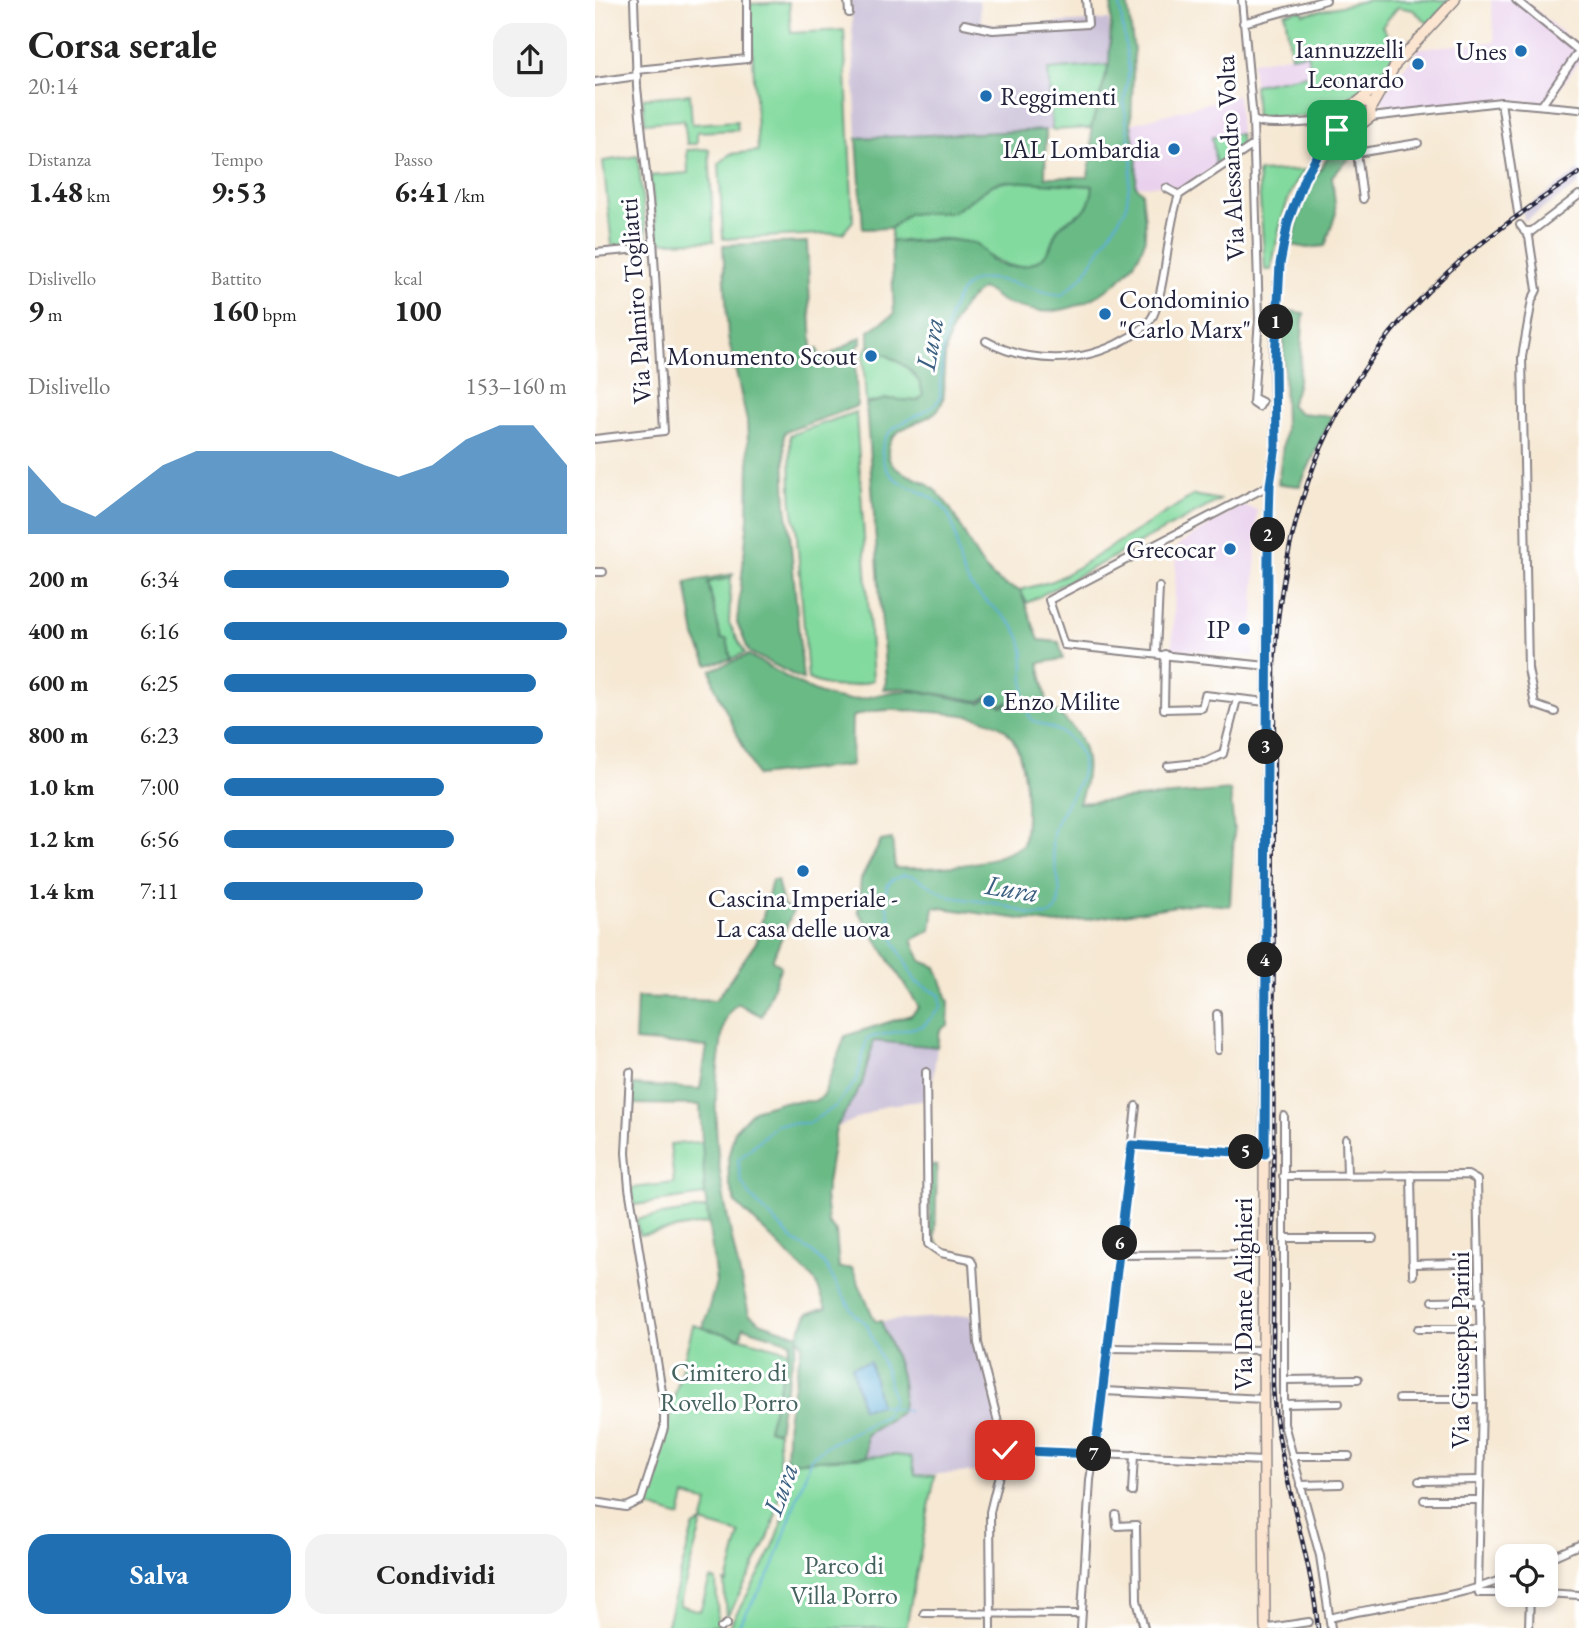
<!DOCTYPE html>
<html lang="it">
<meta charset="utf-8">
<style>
body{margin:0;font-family:"EB Garamond",serif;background:#f2f2f2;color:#222;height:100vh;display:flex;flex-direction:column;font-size:26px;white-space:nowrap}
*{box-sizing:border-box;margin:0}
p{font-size:23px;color:#767676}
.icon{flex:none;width:38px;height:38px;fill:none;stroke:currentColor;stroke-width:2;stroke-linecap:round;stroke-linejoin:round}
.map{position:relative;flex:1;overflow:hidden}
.sheet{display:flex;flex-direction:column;background:#fff;width:595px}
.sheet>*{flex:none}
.fabs{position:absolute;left:900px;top:1544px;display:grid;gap:14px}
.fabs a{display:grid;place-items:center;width:63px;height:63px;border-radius:14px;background:#fff;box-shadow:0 4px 10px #0003;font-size:35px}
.pin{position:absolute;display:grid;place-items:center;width:60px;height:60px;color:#fff;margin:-30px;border-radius:14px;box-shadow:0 4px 10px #0006}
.km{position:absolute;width:35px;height:35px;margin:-18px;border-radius:50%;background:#222;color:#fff;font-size:19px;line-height:35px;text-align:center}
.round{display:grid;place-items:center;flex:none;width:74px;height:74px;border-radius:21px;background:#f2f2f2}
.summary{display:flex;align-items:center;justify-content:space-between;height:119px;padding:0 28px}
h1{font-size:38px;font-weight:700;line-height:52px}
.stats{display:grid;grid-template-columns:repeat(3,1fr);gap:10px;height:119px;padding:7px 28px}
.stats div{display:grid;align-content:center}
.stats b{font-size:30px;font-weight:700}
.stats small{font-size:19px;font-weight:400}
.stats p{font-size:19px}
.chart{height:196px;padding:14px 28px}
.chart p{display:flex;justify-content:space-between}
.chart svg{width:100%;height:126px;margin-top:7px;fill:#1f6fb2;opacity:.7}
.cta{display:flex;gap:14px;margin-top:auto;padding:14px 28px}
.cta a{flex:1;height:80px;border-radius:21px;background:#1f6fb2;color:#fff;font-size:28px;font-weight:700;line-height:80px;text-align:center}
.cta a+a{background:#f2f2f2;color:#222}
ul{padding:0 28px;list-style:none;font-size:23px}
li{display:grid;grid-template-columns:112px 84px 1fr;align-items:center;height:52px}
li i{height:18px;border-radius:9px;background:#1f6fb2}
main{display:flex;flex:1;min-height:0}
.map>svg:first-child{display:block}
.built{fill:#e9d1ed}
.industrial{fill:#c9bfd7}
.green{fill:#83da9f;stroke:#527e6d;stroke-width:2}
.forest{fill:#6aba86;stroke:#466e60;stroke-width:2}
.water{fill:#5dafd8;stroke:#40688a;stroke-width:2}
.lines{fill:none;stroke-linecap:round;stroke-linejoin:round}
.stream{stroke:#5dafd8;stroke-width:2}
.street-casing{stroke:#8c8587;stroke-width:10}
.secondary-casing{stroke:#8c8587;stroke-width:12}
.street{stroke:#fff;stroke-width:6}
.secondary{stroke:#fce5d0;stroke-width:9}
.rail-casing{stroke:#22223b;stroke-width:4.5}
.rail{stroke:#fff;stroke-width:2;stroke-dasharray:5;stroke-linecap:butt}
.route-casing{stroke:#fff;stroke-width:14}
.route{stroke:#1f6fb2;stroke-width:9}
.poi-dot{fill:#1f6fb2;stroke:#fff;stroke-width:2.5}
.labels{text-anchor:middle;stroke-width:6;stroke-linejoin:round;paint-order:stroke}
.poi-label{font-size:26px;fill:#22223b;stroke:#fff;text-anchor:end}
.street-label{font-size:26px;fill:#22223b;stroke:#fff}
.park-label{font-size:26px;fill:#44625e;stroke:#fff}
.water-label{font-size:28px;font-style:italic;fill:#3d6182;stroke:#fff}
</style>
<main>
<section class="sheet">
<div class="summary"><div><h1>Corsa serale</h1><p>20:14</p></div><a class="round"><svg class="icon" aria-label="share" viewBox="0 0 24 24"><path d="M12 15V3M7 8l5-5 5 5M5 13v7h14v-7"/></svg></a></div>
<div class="stats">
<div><p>Distanza</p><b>1.48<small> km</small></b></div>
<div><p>Tempo</p><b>9:53</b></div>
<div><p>Passo</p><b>6:41<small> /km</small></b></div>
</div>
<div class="stats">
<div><p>Dislivello</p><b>9<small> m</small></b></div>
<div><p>Battito</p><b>160<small> bpm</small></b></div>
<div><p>kcal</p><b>100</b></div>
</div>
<div class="chart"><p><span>Dislivello</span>153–160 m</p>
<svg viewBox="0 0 160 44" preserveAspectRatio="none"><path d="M0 44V20L10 33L20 38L30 29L40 20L50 15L60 15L70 15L80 15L90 15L100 20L110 24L120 20L130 11L140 6L150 6L160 20V44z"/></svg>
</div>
<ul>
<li><b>200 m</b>6:34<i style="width:83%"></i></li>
<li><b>400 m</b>6:16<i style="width:100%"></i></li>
<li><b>600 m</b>6:25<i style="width:91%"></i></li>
<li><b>800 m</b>6:23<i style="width:93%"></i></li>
<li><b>1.0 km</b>7:00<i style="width:64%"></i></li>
<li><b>1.2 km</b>6:56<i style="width:67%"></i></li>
<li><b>1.4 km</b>7:11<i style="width:58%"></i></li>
</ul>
<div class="cta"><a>Salva</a><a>Condividi</a></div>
</section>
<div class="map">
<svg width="984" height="1628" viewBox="0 0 984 1628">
<rect width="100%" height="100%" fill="#fff"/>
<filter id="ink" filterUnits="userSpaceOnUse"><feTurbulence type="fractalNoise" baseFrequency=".0143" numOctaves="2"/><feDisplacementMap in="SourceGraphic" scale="14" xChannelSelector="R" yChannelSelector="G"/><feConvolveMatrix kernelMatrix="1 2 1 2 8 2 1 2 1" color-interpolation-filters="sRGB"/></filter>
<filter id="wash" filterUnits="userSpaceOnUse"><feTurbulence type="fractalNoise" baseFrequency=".00686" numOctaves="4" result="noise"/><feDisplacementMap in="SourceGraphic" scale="28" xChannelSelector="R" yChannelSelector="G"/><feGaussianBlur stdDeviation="1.57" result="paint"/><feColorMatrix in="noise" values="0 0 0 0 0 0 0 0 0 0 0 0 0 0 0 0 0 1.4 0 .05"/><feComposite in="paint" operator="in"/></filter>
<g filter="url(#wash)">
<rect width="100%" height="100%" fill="#f6e8d3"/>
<g class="built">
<polygon points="896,0 929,0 984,47 984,62 954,103 909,99 799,111 784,99 825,48 900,42"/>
<polygon points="712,53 717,74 659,85 657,62"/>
<polygon points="643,95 645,134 617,137 621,166 587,190 571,185 541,186 542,160 536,124"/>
<polygon points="647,505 662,510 658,656 577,649 582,546"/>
</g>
<g class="industrial">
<polygon points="256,0 384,0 386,21 403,26 514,20 514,65 453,70 457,130 262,138"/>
<polygon points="984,170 984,184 930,221 927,211"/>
<polygon points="279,1041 342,1047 335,1100 292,1105 241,1128 267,1084"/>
<polygon points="376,1315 386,1340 405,1445 403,1471 320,1475 289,1455 271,1457 271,1435 306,1412 304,1370 286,1321"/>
</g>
<g class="green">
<polygon points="773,0 854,0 834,24 818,10 803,7 787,26 805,56 740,111 721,116 661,118 659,85 717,74 712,53 696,56 690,13 707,9 708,14"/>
<polygon points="194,2 196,33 249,30 258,221 248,233 128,239 124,164 135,154 163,151 155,4"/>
<polygon points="514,65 496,128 457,130 453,70"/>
<polygon points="95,94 97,124 142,121 143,130 102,132 102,144 92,144 89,120 50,123 48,98"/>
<polygon points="645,134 646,149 621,166 617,137"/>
<polygon points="114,149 119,241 68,242 63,239 55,176 93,173 92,150"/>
<polygon points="43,156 52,243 17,246 8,161"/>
<path d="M710,170C688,195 683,238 676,270H670L663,172Z"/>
<path d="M422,180L498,186C495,219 480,210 463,229C456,237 458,249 448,257C413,285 389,243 355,239C335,237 316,244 296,240V228L313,214L358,212L399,184Z"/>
<path d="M274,346C296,358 326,368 328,396L323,401L292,399L271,404L268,353Z"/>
<path d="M261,412L278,680C255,689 237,689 213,679L201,524C194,509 196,456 195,435Z"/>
<polygon points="599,495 625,500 432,603 425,590 458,581 485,566"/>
<polygon points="136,578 134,623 150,653 136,659 132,640 126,639 113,582"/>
<polygon points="108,1142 110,1195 39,1205 37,1188 79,1183 75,1144"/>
<polygon points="112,1208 114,1223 44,1235 41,1219"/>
<path d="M98,1325L194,1351L173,1429L183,1432C183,1452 186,1473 184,1492C182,1536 151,1580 131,1618L129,1582L132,1583L145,1534L107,1523L84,1605L105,1611L115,1579L121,1580L123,1626L71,1628L98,1527L107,1523L113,1502L90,1496L85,1517L51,1506Z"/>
<path d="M300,1455L316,1457L320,1475L340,1476L311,1628H133C155,1588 189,1542 192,1495C193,1484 191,1473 191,1462Z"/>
</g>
<g class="forest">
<path d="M517,0H532L539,51L536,124L542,160L541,186L547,192C548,207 553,232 548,246C533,285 482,315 442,311C431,309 414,305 405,300C398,295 395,291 387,289C362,305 350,338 349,368C349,378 351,396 346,405C335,426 292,422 293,453C293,472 320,476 332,484C373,511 373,580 425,590L444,640L464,642L468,659L444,663L453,706C491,732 500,760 484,803L635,790L639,832L635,906L602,903L462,924L339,907L336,930L317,940L326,961L341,967L354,1002L353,1025L345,1030L342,1047L279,1041L267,1084L241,1128L230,1196L233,1223L241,1232L244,1268H257L280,1321H286C296,1348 315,1382 306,1412L271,1435V1457L191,1462L193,1414L207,1345L203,1337L187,1403L183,1432L173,1429L196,1342L148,1327L146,1338L108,1328L121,1282L110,1195L105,1105L34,1104L38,1085L105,1089L112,1047L40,1041L42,997L121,1000L162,941L177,880H182L188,905L198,911L177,960L186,966L167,1016L143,1004C126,1016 128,1034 125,1052C111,1141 134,1228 154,1314L167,1323L203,1335L212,1314L231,1308L221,1282L141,1203L134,1183L133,1158L140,1130L159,1110L185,1102L219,1101L228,1096L250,1036L316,1015L324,1007L263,911L266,879L286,841L297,839L300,868C341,869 393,867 428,845C434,819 433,749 410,730C391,715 360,714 337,712C309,710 283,707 257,717L256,765L162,776L119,685L116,670L153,655C183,670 212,694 246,699C265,703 285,692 304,691C330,690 359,699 385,703L394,698L406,706L411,705L414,701L408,705L394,696L384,701L308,688L288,689L291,682L271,404L292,399L322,401L328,396C326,368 296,358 274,346V331L299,314L296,240C320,245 343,237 366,241C371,242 378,242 382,244C388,248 391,256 397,260C412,271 439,268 452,253C458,246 458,235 463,229C478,211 494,221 498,186L412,181L399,184L358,212L313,214L296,228L268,229L262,138L451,130L450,177H493L497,149L496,128L514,65Z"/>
<path d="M741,147L755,154V158L737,176L741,213L730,246L712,248L697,245C704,208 717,176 741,147Z"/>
<path d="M212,242L217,349H223L224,361L266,337V343L260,350L262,406L190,432L189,436C190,455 189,511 194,524L208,680L154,652L142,622L153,518L154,462L152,421L133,337L128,245Z"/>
<path d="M688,310L709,313C705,343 709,378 695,405L705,413L737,416L705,486L683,484L690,430Z"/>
<polygon points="138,574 136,578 113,582 126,639 132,639 136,659 113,665 100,637 91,582"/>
<polygon points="335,1165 342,1166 340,1239 345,1246 338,1244 335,1237"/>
</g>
<polygon class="water" points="275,1362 285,1405 267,1409 257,1366"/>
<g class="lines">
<g class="stream">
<polyline points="285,1405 313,1411"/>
<path d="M142,1628L177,1570L216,1458L231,1446L290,1416L298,1399L292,1374L271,1323L260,1315L230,1265L217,1252L199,1241L156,1197L146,1181L143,1160L182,1124L214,1123L241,1106L262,1079L272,1038L328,1026L346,1008L345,995L321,982L300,943L290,898L292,886L297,880L308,875L318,876L355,897L405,904L438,915H455L460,911C472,889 456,864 457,841C459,802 515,772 470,735C460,727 447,726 436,719C422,695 434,665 426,640C417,614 387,605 373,582C358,559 366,528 348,507C330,486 288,488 287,453C286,419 330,421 345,398C345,370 348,282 387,279C414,277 441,293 467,295L488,276L531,208L537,162L529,104L534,70L524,0"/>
</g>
</g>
</g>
<g filter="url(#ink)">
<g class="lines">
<defs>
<g id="street">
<polyline points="253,0 254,13"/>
<polyline points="647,0 658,120 664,318 658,403 664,407 667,402 659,398"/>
<polyline points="921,0 984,51"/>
<polyline points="648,23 731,0"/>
<polyline points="369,24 398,30 493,24 491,0"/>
<polyline points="41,70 152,59 152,0"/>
<polyline points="0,82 42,76"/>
<polyline points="906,102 923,213"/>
<polyline points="947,105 984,51"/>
<polyline points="776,117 906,102 984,109"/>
<path d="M658,120C675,129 717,120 740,122"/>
<polyline points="571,188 584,195"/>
<polyline points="768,199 762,153 823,143"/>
<polyline points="925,225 934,237 942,290 937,300 927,357 933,669 940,705 960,712"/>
<polyline points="929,231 937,231 984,195"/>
<polyline points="0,253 56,248"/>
<path d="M391,341C433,364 488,364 529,340C541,334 556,324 560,311C573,274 571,233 584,195L657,146"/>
<polyline points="0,439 69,431 58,239 42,87 39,0"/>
<polyline points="0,572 8,572"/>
<polyline points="561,653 564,587"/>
<polyline points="570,654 569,709 607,708 610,695 671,702"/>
<polyline points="672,666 469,645 454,600 675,485"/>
<polyline points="573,766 611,762 628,754 642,699"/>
<polyline points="622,1014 623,1050"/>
<polyline points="331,1072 333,1244 346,1253 375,1259 378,1264 383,1343 410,1450 395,1512 396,1628"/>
<polyline points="689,1116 689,1424 725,1556 736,1628"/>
<polyline points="751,1139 752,1175"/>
<polyline points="537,1145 670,1154"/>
<polyline points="816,1175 818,1275"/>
<polyline points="688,1176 873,1175 882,1180 887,1399 883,1589 884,1593 912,1593"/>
<polyline points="689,1238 778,1238"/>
<polyline points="524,1255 668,1254"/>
<polyline points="817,1264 867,1263"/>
<polyline points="838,1301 886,1300"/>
<polyline points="823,1329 886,1329"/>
<polyline points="513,1348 668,1350"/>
<polyline points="690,1380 763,1379"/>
<polyline points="509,1391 669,1399"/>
<polyline points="804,1399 887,1399"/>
<polyline points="689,1404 744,1403"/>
<polyline points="410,1450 669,1461"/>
<polyline points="697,1456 754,1456"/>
<polyline points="824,1481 884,1480"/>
<polyline points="705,1485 745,1484"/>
<polyline points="537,1492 539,1455"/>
<polyline points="829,1500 884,1500"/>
<polyline points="0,1502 31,1507 46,1500 69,1428 69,1404 34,1188 31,1153 35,1072"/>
<polyline points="521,1515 522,1526 541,1525 542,1600 549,1628"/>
<polyline points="950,1560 984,1545"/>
<polyline points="950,1593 984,1595"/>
<polyline points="329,1613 485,1614"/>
<path d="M735,1618C793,1603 857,1601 912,1577"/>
<polyline points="126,1628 132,1624"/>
<polyline points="486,1628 495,1480 509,1391 541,1106"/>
<polyline points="674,1628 714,1622"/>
<polyline points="934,1628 935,1594"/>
</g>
<g id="secondary">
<polyline points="764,101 787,83"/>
<path d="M769,101L776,104V117L754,134L742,130L740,122C746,112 756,103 769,101Z"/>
<polyline points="777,106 801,64 860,0"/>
<polyline points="725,152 754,134"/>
<polyline points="670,1628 668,1350 673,553 675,485 681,446 679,359 685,264 693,222 709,179 740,126"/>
</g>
</defs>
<use href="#street" class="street-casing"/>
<use href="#secondary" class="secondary-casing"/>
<use href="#street" class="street"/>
<use href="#secondary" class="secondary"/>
<defs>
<path id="rail" d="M723,1628C715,1546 682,1468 678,1386L679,663C689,506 735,381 853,272C893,235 939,204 984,173"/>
</defs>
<use href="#rail" class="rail-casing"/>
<use href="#rail" class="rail"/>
</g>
</g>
<g class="lines" filter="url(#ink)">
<defs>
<polyline id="route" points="410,1450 500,1454 537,1145 670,1154 673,553 675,485 681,446 680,359 685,264 693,222 709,179 740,126 742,130"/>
</defs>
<use href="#route" class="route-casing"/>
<use href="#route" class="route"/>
</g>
<g class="poi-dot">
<circle cx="926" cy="51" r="7"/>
<circle cx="823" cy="64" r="7"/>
<circle cx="391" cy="96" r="7"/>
<circle cx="579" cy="149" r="7"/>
<circle cx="510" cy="314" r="7"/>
<circle cx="276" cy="356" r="7"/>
<circle cx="635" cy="549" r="7"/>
<circle cx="649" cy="629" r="7"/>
<circle cx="394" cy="701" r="7"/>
<circle cx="208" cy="871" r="7"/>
</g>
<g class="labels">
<g class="poi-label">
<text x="809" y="58">Iannuzzelli<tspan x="809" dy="30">Leonardo</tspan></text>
<text x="912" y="60">Unes</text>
<text x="405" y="105" text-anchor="start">Reggimenti</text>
<text x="565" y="158">IAL Lombardia</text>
<text x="524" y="308" text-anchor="start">Condominio<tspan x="524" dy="30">"Carlo Marx"</tspan></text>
<text x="262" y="365">Monumento Scout</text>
<text x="621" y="558">Grecocar</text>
<text x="635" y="638">IP</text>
<text x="408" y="710" text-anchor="start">Enzo Milite</text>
<text x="208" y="907" text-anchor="middle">Cascina Imperiale -<tspan x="208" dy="30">La casa delle uova</tspan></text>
</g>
<g class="street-label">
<text transform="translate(635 158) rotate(-93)" y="9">Via Alessandro Volta</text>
<text transform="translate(40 301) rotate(-94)" y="9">Via Palmiro Togliatti</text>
<text transform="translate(648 1294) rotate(-90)" y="9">Via Dante Alighieri</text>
<text transform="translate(865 1350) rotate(-90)" y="9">Via Giuseppe Parini</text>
</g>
<g class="park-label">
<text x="134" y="1381">Cimitero di<tspan x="134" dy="30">Rovello Porro</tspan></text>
<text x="249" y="1574">Parco di<tspan x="249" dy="30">Villa Porro</tspan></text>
</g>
<g class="water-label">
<text transform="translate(334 344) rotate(-80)" y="10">Lura</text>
<text transform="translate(417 888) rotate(9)" y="10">Lura</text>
<text transform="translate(185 1489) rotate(-70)" y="10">Lura</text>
</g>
</g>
</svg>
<div class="fabs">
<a><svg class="icon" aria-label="locate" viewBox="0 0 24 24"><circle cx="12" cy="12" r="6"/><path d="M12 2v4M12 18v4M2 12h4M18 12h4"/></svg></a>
</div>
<div class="pin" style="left:742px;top:130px;background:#1e9e55"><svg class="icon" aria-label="arrive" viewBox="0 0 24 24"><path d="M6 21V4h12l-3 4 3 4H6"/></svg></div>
<div class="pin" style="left:410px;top:1450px;background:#d93025"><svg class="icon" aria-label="check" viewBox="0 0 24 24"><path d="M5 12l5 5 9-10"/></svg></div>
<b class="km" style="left:681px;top:322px">1</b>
<b class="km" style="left:673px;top:535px">2</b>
<b class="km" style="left:671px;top:747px">3</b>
<b class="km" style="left:670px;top:960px">4</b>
<b class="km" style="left:651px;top:1152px">5</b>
<b class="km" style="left:525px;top:1243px">6</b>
<b class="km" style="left:499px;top:1454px">7</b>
</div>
</main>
